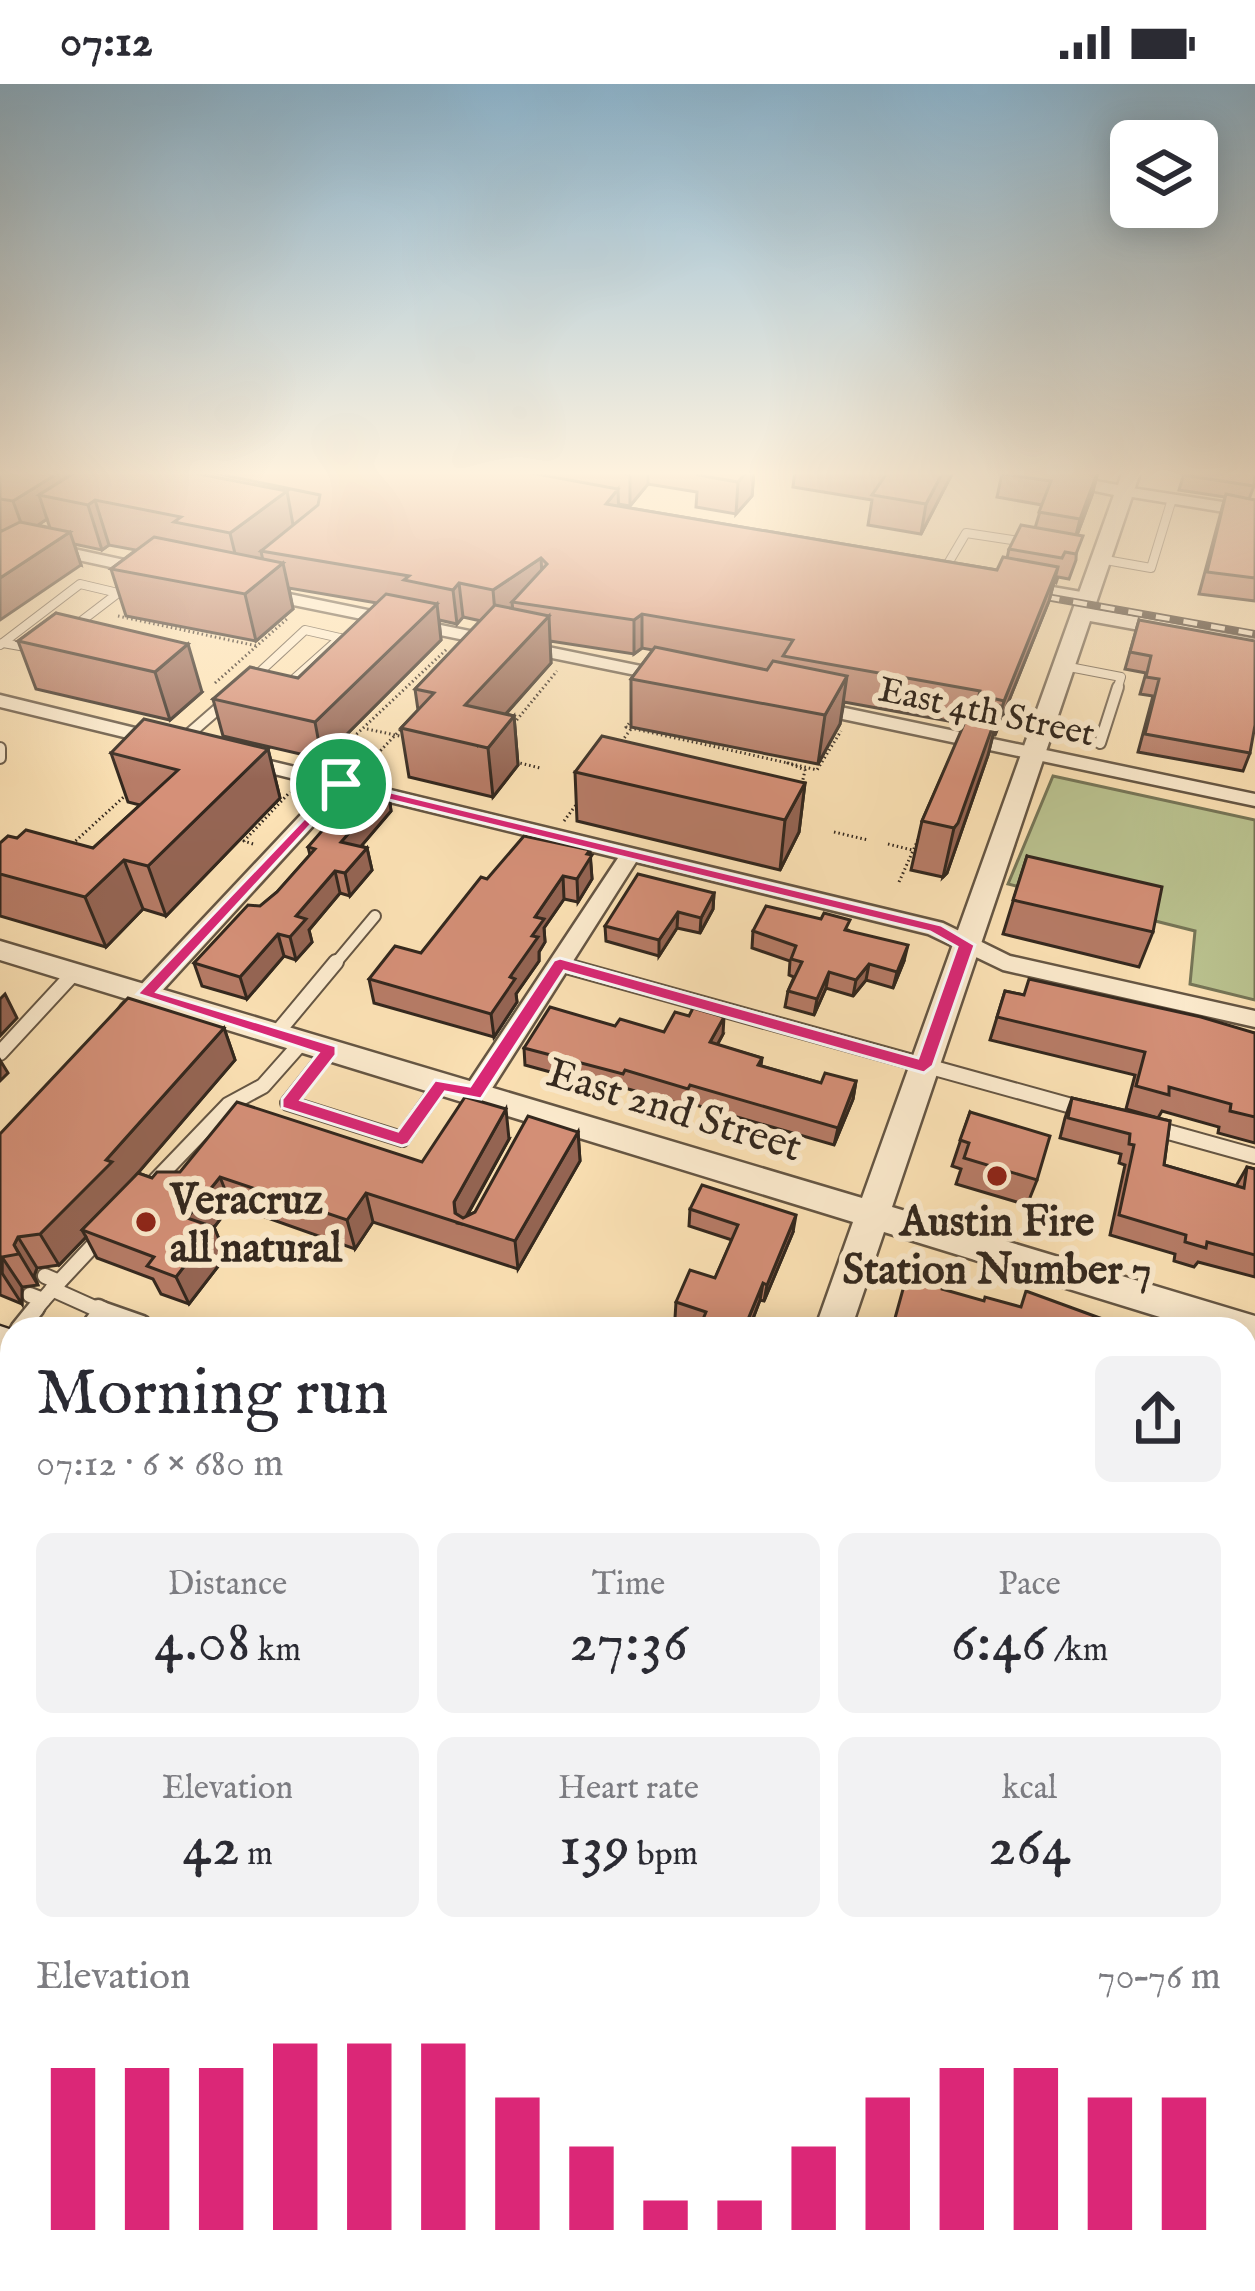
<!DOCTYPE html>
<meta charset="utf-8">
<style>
body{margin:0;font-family:"IM FELL English",serif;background:#f2f2f3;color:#2b2b33;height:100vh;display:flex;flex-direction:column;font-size:45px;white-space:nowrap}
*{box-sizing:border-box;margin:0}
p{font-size:39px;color:#7c7c81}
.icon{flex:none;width:66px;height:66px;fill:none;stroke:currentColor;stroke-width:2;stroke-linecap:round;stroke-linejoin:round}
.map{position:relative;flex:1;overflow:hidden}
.side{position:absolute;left:0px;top:1233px;width:1257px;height:975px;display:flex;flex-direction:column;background:#fff;border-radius:36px 36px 0 0;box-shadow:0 6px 30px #0003}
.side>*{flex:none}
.fabs{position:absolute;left:1110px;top:36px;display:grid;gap:24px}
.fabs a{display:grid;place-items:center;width:108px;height:108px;border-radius:18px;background:#fff;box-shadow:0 6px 30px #0003;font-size:60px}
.pin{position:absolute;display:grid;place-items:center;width:102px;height:102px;color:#fff;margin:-51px;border:6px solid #fff;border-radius:50%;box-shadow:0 3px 12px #0007}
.round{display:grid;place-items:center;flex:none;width:126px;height:126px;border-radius:18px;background:#f2f2f3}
.summary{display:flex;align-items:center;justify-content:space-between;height:204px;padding:0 36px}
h1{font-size:66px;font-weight:600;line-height:90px}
.stats{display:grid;grid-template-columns:repeat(3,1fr);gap:18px;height:204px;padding:12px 36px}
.stats div{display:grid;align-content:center;border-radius:18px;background:#f2f2f3;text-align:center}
.stats b{font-size:60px;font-weight:600}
.stats small{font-size:33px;font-weight:400}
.stats p{font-size:33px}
.chart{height:336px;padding:24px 36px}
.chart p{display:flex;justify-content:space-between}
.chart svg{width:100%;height:216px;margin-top:12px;stroke:#db2777;stroke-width:6}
.status{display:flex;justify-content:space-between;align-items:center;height:84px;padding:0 60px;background:#fff;direction:ltr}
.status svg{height:33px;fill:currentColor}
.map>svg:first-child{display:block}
.green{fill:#bbc491;stroke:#767658;stroke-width:3}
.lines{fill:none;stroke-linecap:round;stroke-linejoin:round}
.service-far4-casing{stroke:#655644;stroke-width:10}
.service-far3-casing{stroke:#655644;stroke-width:14}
.service-far2-casing{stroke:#655644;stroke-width:18}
.service-far1-casing{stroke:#655644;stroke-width:21}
.service-casing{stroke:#655644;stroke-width:26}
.minor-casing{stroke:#655644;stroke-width:5}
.tertiary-casing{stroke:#655644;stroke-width:5}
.secondary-casing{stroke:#32271e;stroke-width:5}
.path{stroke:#32271e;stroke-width:3;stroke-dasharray:1.5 3;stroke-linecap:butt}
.service-far4{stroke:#feedd0;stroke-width:8}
.service-far3{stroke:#feedd0;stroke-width:10}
.service-far2{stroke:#feedd0;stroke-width:14}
.service-far1{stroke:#feedd0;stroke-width:16}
.service{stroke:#feedd0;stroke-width:21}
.minor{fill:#feedd0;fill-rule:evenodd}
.tertiary{fill:#feedd0;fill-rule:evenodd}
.secondary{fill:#feedd0;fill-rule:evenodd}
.rail-casing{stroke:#32271e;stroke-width:8}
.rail{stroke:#feedd0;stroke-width:4.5;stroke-dasharray:14;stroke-linecap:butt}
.wall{fill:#b77c67;stroke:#32271e;stroke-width:3;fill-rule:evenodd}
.shaded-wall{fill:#956554;stroke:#32271e;stroke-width:3}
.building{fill:#d59078;stroke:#32271e;stroke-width:3}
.route{fill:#db2777;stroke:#fff;stroke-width:3;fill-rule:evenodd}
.poi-dot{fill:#8f2418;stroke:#feedd0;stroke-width:4.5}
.labels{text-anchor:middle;stroke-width:12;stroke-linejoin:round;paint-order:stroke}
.far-street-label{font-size:36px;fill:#32271e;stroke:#feedd0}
.street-label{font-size:42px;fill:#32271e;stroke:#feedd0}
.poi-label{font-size:42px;font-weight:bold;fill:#32271e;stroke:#feedd0;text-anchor:start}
</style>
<div class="status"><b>07:12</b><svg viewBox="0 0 49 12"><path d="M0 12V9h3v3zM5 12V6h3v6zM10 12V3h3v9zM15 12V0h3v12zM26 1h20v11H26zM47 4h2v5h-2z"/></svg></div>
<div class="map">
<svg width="1255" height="2207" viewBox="0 0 1255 2207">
<rect width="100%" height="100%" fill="#fde3b6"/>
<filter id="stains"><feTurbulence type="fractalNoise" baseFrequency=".00167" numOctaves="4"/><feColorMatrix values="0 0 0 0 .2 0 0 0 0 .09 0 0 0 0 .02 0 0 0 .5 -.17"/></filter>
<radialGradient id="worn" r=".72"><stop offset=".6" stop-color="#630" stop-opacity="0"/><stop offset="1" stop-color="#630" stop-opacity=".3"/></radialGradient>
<polygon class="green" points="1053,692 1255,736 1255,916 1190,900 1195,847 1008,800"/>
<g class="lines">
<defs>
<g id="service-far4">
<polyline points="1100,475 1151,484 1172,415"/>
<polyline points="943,488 966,449 1032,459"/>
<polyline points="3,559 37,565"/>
<polyline points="0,561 80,500 118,509 71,545"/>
<polyline points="1064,582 1121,593 1117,606"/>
<polyline points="249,598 305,546 340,554"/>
<polyline points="286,602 340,554"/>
</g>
<g id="service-far3">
<polyline points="181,657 228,616"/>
<polyline points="1100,659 1118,603"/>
<polyline points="0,664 0,674"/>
<polyline points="559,880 564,881"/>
<polyline points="334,881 375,832"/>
</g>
<g id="service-far2">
<polyline points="559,880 1086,1026"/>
<polyline points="276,950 336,878"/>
<polyline points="330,966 288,1019 402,1055 441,1000"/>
<polyline points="0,969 74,889"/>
<polyline points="1154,1044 1255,1072"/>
<polyline points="154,1098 228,1021 263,1002 302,958"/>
<polyline points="59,1198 101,1153"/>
<polyline points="52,1205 101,1227"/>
<polyline points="30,1211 43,1216 59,1198 45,1192"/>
<polyline points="34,1227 43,1216"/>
</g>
<g id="service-far1">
<polyline points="102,1226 142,1240"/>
<polyline points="19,1245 36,1224"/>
<polyline points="88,1245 102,1226 98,1224"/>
<polyline points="1245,1465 1255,1468"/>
<polyline points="0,1471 12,1455"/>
<polyline points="0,1566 12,1571"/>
<polyline points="1245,1634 1255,1637"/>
</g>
<polyline id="service" points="1245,2139 1255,2144"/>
<g id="minor">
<polygon points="1125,403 1255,423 1255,433 1120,411 1117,408"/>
<polygon points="0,449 152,482 160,487 152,492 0,459"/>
<polygon points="1018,497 1087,509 1095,514 1087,519 1012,506 1012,498"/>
<polygon points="255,503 670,588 679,593 670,598 249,512 249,504"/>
<polygon points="0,611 172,653 175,657 165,663 0,623"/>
<polygon points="807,616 1255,710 1255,722 800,626 798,622"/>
<polygon points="237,669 943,839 1010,872 1255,927 1255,943 1003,886 928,850 636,778 484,1017 466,1017 462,1010 466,1003 618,774 345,707 138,933 122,933 118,927 122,921 327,703 230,679 230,671"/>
<polygon points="0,1972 12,1977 12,2021 0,2016"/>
<polygon points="343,2196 404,2196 409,2207 348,2207"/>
</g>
<g id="tertiary">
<polygon points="995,386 1035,386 1118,401 1123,386 1141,386 1094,525 1255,555 1255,567 1090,537 892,1123 1255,1232 1255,1262 1245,1259 1245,1245 1199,1245 884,1148 851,1245 815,1245 853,1138 0,876 0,857 862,1114 1114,411"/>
<polygon points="465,2196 521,2196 517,2207 461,2207"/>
</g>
<g id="secondary">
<polygon points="0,1242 12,1246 12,1283 0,1279"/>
<polygon points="1245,1719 1255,1722 1255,1778 1245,1773"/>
</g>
</defs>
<use href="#service-far4" class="service-far4-casing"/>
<use href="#service-far3" class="service-far3-casing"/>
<use href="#service-far2" class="service-far2-casing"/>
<use href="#service-far1" class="service-far1-casing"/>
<use href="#service" class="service-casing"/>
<use href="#minor" class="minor-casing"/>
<use href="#tertiary" class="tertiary-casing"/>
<use href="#secondary" class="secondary-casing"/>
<g class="path">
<polyline points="118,532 257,562"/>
<polyline points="215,599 287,535"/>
<polyline points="632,636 626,643 788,679"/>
<polyline points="511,643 557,587"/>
<polyline points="367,645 409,654"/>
<polyline points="343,661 378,669"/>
<polyline points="619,661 631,645"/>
<polyline points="327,678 447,565"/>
<polyline points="516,678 540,684"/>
<polyline points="365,683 402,644"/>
<polyline points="802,700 805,686 788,679 817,686 841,647"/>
<polyline points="564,737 579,717"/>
<polyline points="834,748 868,756"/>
<polyline points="253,760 244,757 290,708"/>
<polyline points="888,760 912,766"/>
<polyline points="69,763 127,710"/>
<polyline points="899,798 921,749"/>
</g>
<use href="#service-far4" class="service-far4"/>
<use href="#service-far3" class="service-far3"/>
<use href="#service-far2" class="service-far2"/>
<use href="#service-far1" class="service-far1"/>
<use href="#service" class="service"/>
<use href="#minor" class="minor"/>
<use href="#tertiary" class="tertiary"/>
<use href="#secondary" class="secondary"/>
<defs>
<polyline id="rail" points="1018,508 1255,550"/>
</defs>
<use href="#rail" class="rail-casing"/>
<use href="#rail" class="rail"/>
</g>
<g class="wall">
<path d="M0,386H754L752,412L736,430L696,423L697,408L648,400L630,422L618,420V422L997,486L1007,474L1009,465L1035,444L1042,421L997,413L1002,390L1098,387L1092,411L1077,451L1076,476L1069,495L1058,493L1056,499L1054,498L1049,517L995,651H993L988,671L947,789L943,793L911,786L922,737L965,640L844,618L840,640L818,680L631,643V595L653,566L642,564L634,570L550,557L551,579L506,630L514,632L518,681L493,713L409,693L401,644L418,626L415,605L481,537L463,533L457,540L439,536L441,556L322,675L223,652L213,615L298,594L377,519L289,504L293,525L256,557L126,532L111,485L136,466L109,461L102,466L74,460L81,481L0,446ZM47,435L50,444L38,441Z"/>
<polygon points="795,386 954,386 921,450 868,441 872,416 793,403"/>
<polygon points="1185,386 1254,402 1249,415 1255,416 1255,517 1199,510 1225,413 1179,406"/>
<polygon points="56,529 202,608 170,636 36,605 18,557"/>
<polygon points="1139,536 1250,669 1243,687 1138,668 1153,612 1140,610 1146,589 1125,585"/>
<polygon points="268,665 280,714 166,832 143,825 106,863 0,832 0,759 17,754 93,764 140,721 128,718 111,669"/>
<polygon points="575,688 805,699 799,748 780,786 577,737"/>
<polygon points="388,704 391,727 361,762 367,764 372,786 350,812 340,809 309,846 312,858 296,876 284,872 247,915 202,902 194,879 277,808 310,771 308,763"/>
<polygon points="590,771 592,795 578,818 564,815 544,844 545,858 539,868 539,877 516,910 517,918 494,953 374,919 369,895 421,869 487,795"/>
<polygon points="1027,772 1153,848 1139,883 1003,850"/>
<polygon points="714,809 713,825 700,849 677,844 659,872 606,857 605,842"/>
<polygon points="848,846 904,877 893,904 866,896 853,912 826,904 814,931 785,923 788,907 794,893 789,891 790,877 752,864 753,847"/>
<polygon points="1005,907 1024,911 1255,949 1255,1059 1218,1049 1219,1043 1162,1027 1158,1034 1126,1025 1135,991 990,956"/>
<polygon points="224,944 235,976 138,1089 152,1094 422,1078 509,1055 467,1132 475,1128 578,1048 580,1077 518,1185 373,1138 355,1165 231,1121 214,1143 226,1172 189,1220 161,1210 153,1195 97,1174 86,1153 59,1181 37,1184 34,1192 38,1201 22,1203 22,1220 0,1211 0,1050"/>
<polygon points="664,948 723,950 717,961 762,974 761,982 821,999 856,997 853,1015 834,1061 689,1019 687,1022 625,1004 623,1008 525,981 524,964"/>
<polygon points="1072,1014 1170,1037 1164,1081 1236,1102 1247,1083 1255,1085 1255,1193 1198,1178 1194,1183 1174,1177 1175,1170 1110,1151 1125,1081 1119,1079 1121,1070 1060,1054 1065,1034"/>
<polygon points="970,1028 1037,1096 1027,1121 956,1100 961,1085 952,1082"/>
<polygon points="690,1125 793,1148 764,1217 760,1216 749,1245 699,1245 700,1242 675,1234 676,1218 715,1194 732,1156 689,1142"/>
<polygon points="1245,1326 1255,1329 1255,1446 1253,1449 1245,1446"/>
<polygon points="1245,1468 1255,1574 1245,1583"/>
<polygon points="12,1475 12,1544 0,1538 0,1492"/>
<polygon points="1255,1879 1255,1927 1250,1925"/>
</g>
<g class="shaded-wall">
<polygon points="63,386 78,386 39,411 47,435 25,450 13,417"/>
<polygon points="634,386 648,386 648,400 630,422 630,391"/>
<polygon points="748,386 754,386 752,412 736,430 738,398"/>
<polygon points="944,386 954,386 921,450 926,420"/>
<polygon points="1098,387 1092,411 1074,459 1080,435"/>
<polygon points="618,405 619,437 606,420"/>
<polygon points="287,407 295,452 261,467 263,477 241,494 230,449"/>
<polygon points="95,416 109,461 102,466 88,421"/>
<polygon points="70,448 81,481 0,536 0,494"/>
<polygon points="541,474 543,507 512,518 513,528 496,540 493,506"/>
<polygon points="283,479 293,525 256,557 245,510"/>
<polygon points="1058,483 1049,517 995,651 1004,617"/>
<polygon points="459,499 463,533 457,540 453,506"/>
<polygon points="437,520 441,556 322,675 315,638"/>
<polygon points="642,530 642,564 634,570 634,536"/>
<polygon points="549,532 551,579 478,661 465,621"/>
<polygon points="188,560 202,608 170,636 155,588"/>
<polygon points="847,592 840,640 818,680 825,631"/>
<polygon points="1000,622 988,671 947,789 943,793 954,744"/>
<polygon points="514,632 518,681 493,713 488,664"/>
<polygon points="268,665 280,714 166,832 148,782"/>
<polygon points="805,699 799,748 780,786 785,736"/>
<polygon points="388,704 391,727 346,780 341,758"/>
<polygon points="367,764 372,786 350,812 345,789"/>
<polygon points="590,766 592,795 578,818 577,795"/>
<polygon points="124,776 143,825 106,863 85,813"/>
<polygon points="335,787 340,809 309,846 312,858 296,876 290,853 296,832"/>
<polygon points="563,792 564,815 544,844 545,858 539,868 539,877 516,910 517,918 494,953 491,930 510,893 535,833"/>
<polygon points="714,809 713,825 700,849 701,834"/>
<polygon points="678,828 677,844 659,872 659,856"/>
<polygon points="278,850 284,872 247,915 240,893"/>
<polygon points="908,861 904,877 893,904 897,888"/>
<polygon points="869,880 866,896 853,912 856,896"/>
<polygon points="829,888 826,904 814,931 817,915"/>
<polygon points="5,910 17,934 0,952 0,915"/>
<polygon points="724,933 723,950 709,976 710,958"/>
<polygon points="224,944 235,976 125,1104 82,1146 86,1153 59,1181 40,1150"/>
<polygon points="0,976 8,989 0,997"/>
<polygon points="856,997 853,1015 834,1061 838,1044"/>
<polygon points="506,1025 509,1055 462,1140 457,1139 454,1118"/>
<polygon points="578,1048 580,1077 518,1185 515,1157"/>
<polygon points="220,1093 231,1121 200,1162 187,1134"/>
<polygon points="366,1109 373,1138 355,1165 347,1136"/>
<polygon points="796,1131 793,1148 764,1217 767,1201"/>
<polygon points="214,1143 226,1172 189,1220 176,1193"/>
<polygon points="18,1153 37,1184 34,1192 38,1201 14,1161"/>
<polygon points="2,1173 22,1203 22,1220 2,1189"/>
<polygon points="763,1199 760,1216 749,1245 744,1245"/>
<polygon points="12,1356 12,1388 0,1403 0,1371"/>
<polygon points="12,1665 12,1693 0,1684"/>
<polygon points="0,2133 12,2133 12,2144 0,2137"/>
<polygon points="43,2196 63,2196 57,2207 38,2207"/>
</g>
<g class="building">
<polygon points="0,386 63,386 13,417 0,415"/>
<polygon points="79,386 178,386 287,407 230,449 174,438 181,433 95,416 88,421 39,411"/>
<polygon points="199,386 515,386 618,405 606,420 997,486 1003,473 1058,483 1004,617 979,611 980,607 783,572 793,556 642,530 634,536 512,518 547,480 541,474 493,506 459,499 453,506 404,496 409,492 261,467 318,421 320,411"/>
<polygon points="606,386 634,386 630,391"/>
<polygon points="702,386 748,386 738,398 698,391"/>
<polygon points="872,386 944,386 926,420 872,411 887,389"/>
<polygon points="1004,386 1092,386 1098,387 1080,435 1039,428 1051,397 1002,390"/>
<polygon points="1186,386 1255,386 1254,402 1184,391"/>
<polygon points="1226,410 1255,416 1255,494 1207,488"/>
<polygon points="20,438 70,448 0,494 0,448"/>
<polygon points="1021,441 1083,452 1076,470 1065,468 1062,474 1009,465"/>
<polygon points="154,453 283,479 245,510 111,485"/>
<polygon points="386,510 437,520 315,638 213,615 250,583 298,594"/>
<polygon points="495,521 549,532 465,621 514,632 488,664 401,644 434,609 415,605"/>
<polygon points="56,529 188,560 155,588 18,557"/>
<polygon points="1139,536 1255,557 1255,641 1250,669 1145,650 1159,595 1146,593 1151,572 1130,568"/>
<polygon points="655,563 767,586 773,577 847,592 825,631 631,595"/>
<polygon points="974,617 1000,622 958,739 954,744 922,737"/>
<polygon points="144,635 268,665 148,782 124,776 85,813 0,790 0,759 8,752 17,754 26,746 93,764 178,686 111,669"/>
<polygon points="602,652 805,699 785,736 575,688"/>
<polygon points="369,696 381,699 388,704 341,758 367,764 345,789 335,787 296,832 306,835 290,853 278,850 240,893 194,879 248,821 260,822 277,808 315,765 308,763 353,711"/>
<polygon points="524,752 590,766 587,770 592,771 577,795 563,792 535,833 544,835 532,852 538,853 510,893 515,895 491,930 369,895 395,862 421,869 481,793 487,795"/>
<polygon points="1027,772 1162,803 1153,848 1013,816"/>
<polygon points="638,790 714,809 701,834 678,828 659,856 605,842"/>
<polygon points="766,822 821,835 824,829 850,836 845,846 908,861 897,888 869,880 856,896 829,888 817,915 788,907 802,878 791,875 796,862 753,847"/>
<polygon points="1029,895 1201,933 1255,949 1255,1033 1230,1027 1231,1020 1169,1003 1169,1011 1136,1002 1145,968 997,933 1005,907 1024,911"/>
<polygon points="128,914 224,944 106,1076 112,1078 40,1150 18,1153 14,1161 19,1170 2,1173 2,1189 0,1189 0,1050"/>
<polygon points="550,923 615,942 620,935 664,948 675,928 689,932 693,924 724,933 710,958 762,974 758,981 821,999 825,989 856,997 838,1044 690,1001 688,1005 625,986 623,990 524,964"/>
<polygon points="465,1013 506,1025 454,1118 455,1129 463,1134 475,1128 528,1032 578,1048 515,1157 366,1109 347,1136 220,1093 187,1134 214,1143 176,1193 147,1182 154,1173 82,1146 138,1089 152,1094 157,1088 180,1088 237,1018 422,1078"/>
<polygon points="1072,1014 1170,1037 1164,1081 1244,1104 1247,1083 1255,1085 1255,1171 1207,1158 1206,1164 1185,1158 1186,1151 1119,1131 1134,1061 1129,1060 1130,1050 1068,1034"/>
<polygon points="970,1028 1050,1052 1037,1096 964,1074 969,1059 960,1056"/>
<polygon points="702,1101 796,1131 767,1201 763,1199 744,1245 699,1245 706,1228 676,1218 690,1186 715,1194 738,1141 690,1125"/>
<polygon points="910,1180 935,1188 941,1193 942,1205 984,1217 985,1213 1021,1223 1026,1207 1108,1237 1137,1245 892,1245"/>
<polygon points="1245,1326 1255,1329 1255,1432 1245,1429"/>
<polygon points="0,1333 12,1337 12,1356 0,1371"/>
<polygon points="1245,1468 1255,1471 1255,1573 1245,1569"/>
<polygon points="12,1475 12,1534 0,1529 0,1492"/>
<polygon points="0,1593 12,1599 12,1665 0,1684"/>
<polygon points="0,2137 12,2144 12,2167 7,2176 12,2178 12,2196 43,2196 38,2207 0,2207"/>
<polygon points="630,2196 646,2196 644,2203"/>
<polygon points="687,2196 868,2196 891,2207 684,2207"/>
</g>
<linearGradient id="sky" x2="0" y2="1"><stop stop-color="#8cb8d4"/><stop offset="0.56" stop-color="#fef2de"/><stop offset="1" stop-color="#fef2de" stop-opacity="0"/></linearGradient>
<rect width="1255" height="695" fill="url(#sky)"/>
<path class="route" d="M341,696L941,841L975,861L933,982L924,989L564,887L481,1015L445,1008L408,1060L402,1062L282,1024V1015L318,969L137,910ZM344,705L930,848L957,863L918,974L560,874L554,876L470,1002L435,996L398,1047L301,1016L336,971V962L157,908Z"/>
<g class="poi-dot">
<circle cx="997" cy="1092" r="12"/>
<circle cx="146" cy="1138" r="12"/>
</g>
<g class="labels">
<g class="far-street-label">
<text transform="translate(987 626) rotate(12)" y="13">East 4th Street</text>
</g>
<g class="street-label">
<text transform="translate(675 1024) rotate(17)" y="15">East 2nd Street</text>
</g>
<g class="poi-label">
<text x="170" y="1129">Veracruz<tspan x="170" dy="48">all natural</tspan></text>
<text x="997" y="1151" text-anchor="middle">Austin Fire<tspan x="997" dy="48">Station Number 7</tspan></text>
</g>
</g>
<rect width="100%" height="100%" filter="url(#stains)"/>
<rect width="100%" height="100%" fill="url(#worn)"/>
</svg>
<div class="fabs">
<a><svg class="icon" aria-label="layers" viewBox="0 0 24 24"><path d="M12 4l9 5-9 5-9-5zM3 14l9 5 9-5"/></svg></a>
</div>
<div class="pin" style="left:341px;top:700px;background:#1e9e55"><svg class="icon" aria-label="arrive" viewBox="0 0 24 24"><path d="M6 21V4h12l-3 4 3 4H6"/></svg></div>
<section class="side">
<div class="summary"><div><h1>Morning run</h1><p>07:12 · 6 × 680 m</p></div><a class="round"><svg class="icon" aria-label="share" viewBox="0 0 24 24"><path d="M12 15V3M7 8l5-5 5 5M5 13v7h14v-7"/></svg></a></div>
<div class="stats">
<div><p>Distance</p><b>4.08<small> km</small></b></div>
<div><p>Time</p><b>27:36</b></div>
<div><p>Pace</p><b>6:46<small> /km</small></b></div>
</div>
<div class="stats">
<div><p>Elevation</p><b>42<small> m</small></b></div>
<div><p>Heart rate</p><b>139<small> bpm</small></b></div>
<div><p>kcal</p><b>264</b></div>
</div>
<div class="chart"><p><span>Elevation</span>70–76 m</p>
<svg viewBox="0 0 160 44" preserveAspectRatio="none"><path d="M5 44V11M15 44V11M25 44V11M35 44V6M45 44V6M55 44V6M65 44V17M75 44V27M85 44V38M95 44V38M105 44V27M115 44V17M125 44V11M135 44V11M145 44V17M155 44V17"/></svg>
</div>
</section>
</div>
